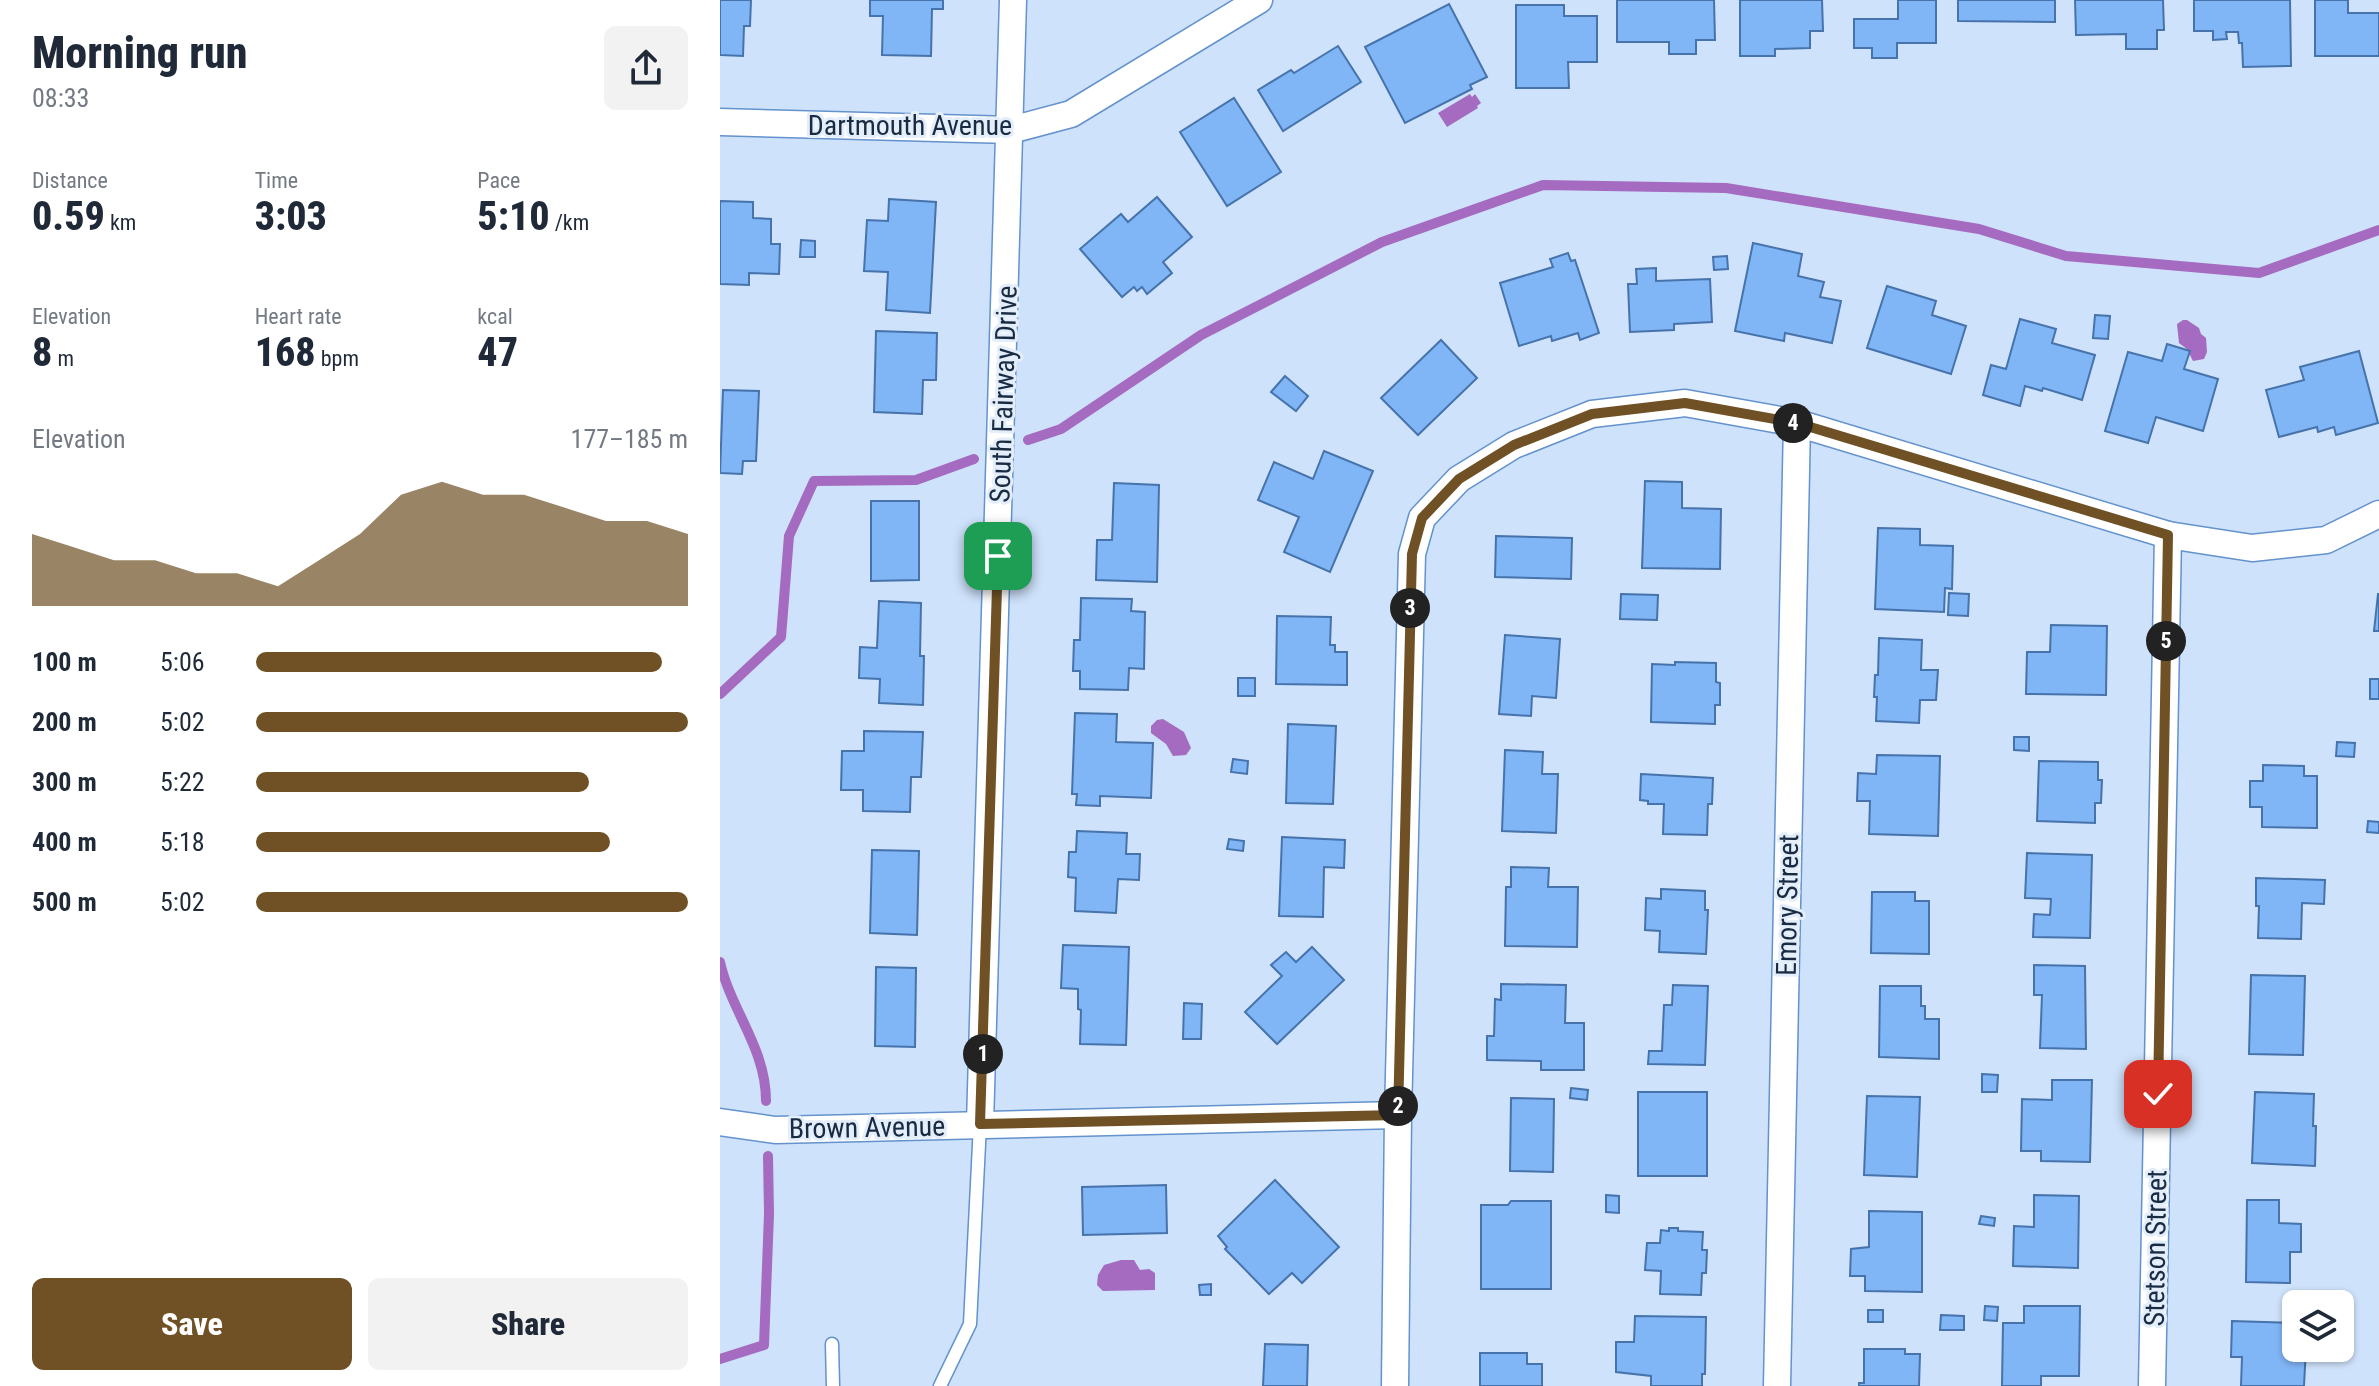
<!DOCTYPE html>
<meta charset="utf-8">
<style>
body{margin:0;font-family:"Roboto Condensed",sans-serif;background:#f2f2f3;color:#1f2937;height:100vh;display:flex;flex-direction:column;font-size:30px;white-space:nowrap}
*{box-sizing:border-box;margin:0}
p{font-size:26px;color:#747a83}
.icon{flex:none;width:44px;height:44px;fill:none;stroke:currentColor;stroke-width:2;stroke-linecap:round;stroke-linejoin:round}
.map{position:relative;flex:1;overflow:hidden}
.details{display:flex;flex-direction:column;background:#fff;width:720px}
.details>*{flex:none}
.buttons{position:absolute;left:1562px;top:1290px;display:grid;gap:16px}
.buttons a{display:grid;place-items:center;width:72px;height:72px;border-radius:12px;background:#fff;box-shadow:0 2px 6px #0004;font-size:40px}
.pin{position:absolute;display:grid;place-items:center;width:68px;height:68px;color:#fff;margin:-34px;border-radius:16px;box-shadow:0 4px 12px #0006}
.km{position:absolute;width:40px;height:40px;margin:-20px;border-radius:50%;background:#222;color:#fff;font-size:22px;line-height:40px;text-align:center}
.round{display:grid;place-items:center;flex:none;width:84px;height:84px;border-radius:12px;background:#f2f2f3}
.head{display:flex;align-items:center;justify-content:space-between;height:136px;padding:0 32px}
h1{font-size:44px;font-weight:800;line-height:60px}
.figures{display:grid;grid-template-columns:repeat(3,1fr);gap:12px;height:136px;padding:8px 32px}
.figures div{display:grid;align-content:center}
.figures b{font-size:40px;font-weight:800}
.figures small{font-size:22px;font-weight:400}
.figures p{font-size:22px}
.chart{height:224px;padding:16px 32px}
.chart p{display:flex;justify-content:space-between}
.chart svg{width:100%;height:144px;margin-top:8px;fill:#6f5125;opacity:.7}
.button{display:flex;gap:16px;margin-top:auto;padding:16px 32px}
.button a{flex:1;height:92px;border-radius:12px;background:#6f5125;color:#fff;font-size:32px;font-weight:800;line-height:92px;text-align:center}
.button a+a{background:#f2f2f3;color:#1f2937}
ul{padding:0 32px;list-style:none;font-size:26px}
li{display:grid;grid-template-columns:128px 96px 1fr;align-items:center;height:60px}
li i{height:20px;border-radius:10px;background:#6f5125}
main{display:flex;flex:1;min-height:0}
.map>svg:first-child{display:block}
.water{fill:#a56bc0}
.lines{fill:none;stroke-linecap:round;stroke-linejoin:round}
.stream{stroke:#a56bc0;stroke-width:10}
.building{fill:#80b5f6;stroke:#4673ab;stroke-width:2}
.service-casing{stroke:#6392cc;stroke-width:15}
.minor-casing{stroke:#6392cc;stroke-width:29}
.service{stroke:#fff;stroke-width:12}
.minor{stroke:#fff;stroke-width:26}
.route-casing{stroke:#fff;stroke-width:16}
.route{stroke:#6f5125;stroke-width:10}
.labels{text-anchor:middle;stroke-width:6;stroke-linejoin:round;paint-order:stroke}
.street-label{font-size:28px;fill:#182b43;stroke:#e4eefb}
</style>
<main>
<section class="details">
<div class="head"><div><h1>Morning run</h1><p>08:33</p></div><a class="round"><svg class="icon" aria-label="share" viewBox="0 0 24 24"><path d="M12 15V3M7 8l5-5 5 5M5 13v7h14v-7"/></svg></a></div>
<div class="figures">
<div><p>Distance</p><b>0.59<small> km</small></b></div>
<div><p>Time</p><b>3:03</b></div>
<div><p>Pace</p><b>5:10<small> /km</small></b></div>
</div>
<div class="figures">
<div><p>Elevation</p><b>8<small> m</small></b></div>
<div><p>Heart rate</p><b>168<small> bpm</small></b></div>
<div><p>kcal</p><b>47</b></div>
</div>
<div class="chart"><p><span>Elevation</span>177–185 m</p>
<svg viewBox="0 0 160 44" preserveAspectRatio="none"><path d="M0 44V22L10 26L20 30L30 30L40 34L50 34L60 38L70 30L80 22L90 10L100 6L110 10L120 10L130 14L140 18L150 18L160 22V44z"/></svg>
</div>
<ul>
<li><b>100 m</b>5:06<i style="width:94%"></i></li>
<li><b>200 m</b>5:02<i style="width:100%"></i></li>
<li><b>300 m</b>5:22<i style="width:77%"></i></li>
<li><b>400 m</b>5:18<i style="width:82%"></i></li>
<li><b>500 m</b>5:02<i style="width:100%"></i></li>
</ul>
<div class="button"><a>Save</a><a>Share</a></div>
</section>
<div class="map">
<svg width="1659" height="1386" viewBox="0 0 1659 1386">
<rect width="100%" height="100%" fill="#cee2fb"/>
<g class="water">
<polygon points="750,94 752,97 755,94 761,103 757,106 758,108 727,127 718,113"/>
<polygon points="1463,320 1467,320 1479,328 1481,334 1486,338 1487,352 1484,359 1473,361 1467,349 1459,343 1457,324"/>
<polygon points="443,719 464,732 471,748 466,755 453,756 446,744 431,733 431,726 437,720"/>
<polygon points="401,1260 414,1260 420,1270 429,1269 435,1273 435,1290 383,1291 377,1285 378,1275 384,1265"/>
</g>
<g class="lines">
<g class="stream">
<polyline points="308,440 341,429 481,335 662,242 823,185 1006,188 1259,229 1346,256 1539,273 1659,230"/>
<polyline points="0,694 61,637 69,536 94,481 196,480 254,459"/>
<path d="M0,962C11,1011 46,1048 46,1101"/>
<polyline points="0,1359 44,1345 49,1214 48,1156"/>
</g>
</g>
<g class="building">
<polygon points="0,0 31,0 30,26 24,26 23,56 0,55"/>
<polygon points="150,0 223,0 223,9 212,9 211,56 162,55 163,16 150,16"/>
<polygon points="897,0 994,0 995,40 976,40 976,54 949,54 949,42 897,42"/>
<polygon points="1020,0 1102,0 1103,31 1090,31 1090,48 1055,49 1055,56 1020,56"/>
<polygon points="1178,0 1216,0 1216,43 1177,43 1177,58 1152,58 1152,48 1134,48 1134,19 1178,19"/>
<polygon points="1238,0 1335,0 1335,22 1238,21"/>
<polygon points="1355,0 1443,0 1444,30 1437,30 1437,49 1406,49 1406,34 1356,35"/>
<polygon points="1474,0 1570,0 1571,66 1523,67 1522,43 1519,43 1518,32 1506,32 1507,39 1493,40 1493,31 1474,31"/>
<polygon points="1595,0 1628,0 1628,13 1659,13 1659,56 1595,56"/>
<polygon points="729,4 767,77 750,85 752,89 685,123 645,47"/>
<polygon points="796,5 844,5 844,16 877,16 877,62 848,62 849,88 796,88"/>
<polygon points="618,46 641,82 563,131 538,90 571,70 574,73"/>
<polygon points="514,98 561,172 507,206 460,132"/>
<polygon points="437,197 472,237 443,262 452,273 427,294 422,287 417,291 414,287 402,297 360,249 401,214 408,222"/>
<polygon points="169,199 216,202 210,313 166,310 168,272 144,271 147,220 168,221"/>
<polygon points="0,201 33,202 33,218 51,219 51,244 60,244 59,274 29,273 29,285 0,284"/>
<polygon points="81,240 95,241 95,257 80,257"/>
<polygon points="1033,243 1082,254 1078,276 1104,282 1100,297 1121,301 1112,343 1065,333 1064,341 1015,331"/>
<polygon points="848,253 851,261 855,260 879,333 860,340 858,333 832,341 831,336 799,346 780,283 833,267 830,259"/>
<polygon points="1007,256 1008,269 994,270 993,257"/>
<polygon points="936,268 936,281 990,279 992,322 954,324 954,330 910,332 908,284 917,284 916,269"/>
<polygon points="1167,286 1216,301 1212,315 1246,326 1231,374 1147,348"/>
<polygon points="1375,315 1390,316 1388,339 1373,338"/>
<polygon points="1300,319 1336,329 1332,343 1375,355 1362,400 1323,388 1322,391 1305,386 1300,406 1263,395 1271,365 1286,369"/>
<polygon points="156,331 217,333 216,380 203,380 202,414 154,412"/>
<polygon points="721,340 757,378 698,435 661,398"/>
<polygon points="1447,344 1470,351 1464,369 1498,379 1483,431 1436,417 1428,443 1385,431 1408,352 1442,361"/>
<polygon points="1639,351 1658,423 1616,435 1614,427 1598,432 1597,427 1559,437 1546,390 1584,380 1580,367"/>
<polygon points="565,376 588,396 576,411 551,392"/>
<polygon points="3,390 39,391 36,461 23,461 22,474 0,473"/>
<polygon points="604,451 653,471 610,572 564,552 579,517 538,500 554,462 593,479"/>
<polygon points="925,481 962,482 962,508 1001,509 1000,569 922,568"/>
<polygon points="394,483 439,485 437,582 376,580 377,540 392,540"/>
<polygon points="151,501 199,501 199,580 151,581"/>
<polygon points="1158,528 1200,529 1200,545 1233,546 1232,589 1225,588 1224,612 1155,609"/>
<polygon points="776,536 852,538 851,579 775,577"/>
<polygon points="1229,593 1249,594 1248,616 1228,615"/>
<polygon points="901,594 938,595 937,620 900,619"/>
<polygon points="1658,594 1659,594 1659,631 1654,631"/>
<polygon points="361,598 412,599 411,611 425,612 424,669 409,668 408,690 360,689 360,671 353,671 354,640 360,640"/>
<polygon points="159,601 201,603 200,656 204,656 203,705 159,703 160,679 139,678 140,647 157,648"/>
<polygon points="557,616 611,617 610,645 615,645 615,652 627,652 627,685 556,684"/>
<polygon points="1331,625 1387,626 1386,695 1306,694 1307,652 1330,652"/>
<polygon points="785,635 840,639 836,698 812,696 811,716 779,714"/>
<polygon points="1159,638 1202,640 1201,670 1218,670 1216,700 1200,700 1199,723 1156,721 1157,697 1154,697 1155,675 1158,675"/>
<polygon points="955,662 996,663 996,682 1000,683 1000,705 995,705 995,724 931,722 932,664 955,665"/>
<rect x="518" y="678" width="17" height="18"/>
<rect x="1650" y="679" width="9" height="20"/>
<polygon points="355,713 397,714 396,742 433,743 431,798 380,796 380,806 356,805 357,794 352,794"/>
<polygon points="568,724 616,726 613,804 566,803"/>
<polygon points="144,731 203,732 201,777 191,777 190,812 143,811 143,790 121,790 122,751 144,751"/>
<polygon points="1294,737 1309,737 1309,751 1294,750"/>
<polygon points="1617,742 1635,743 1634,757 1616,756"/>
<polygon points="785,750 823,752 822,774 838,774 836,833 782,831"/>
<polygon points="1157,755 1220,756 1218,836 1149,834 1150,801 1137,801 1138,773 1156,774"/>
<polygon points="513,759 528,761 527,774 511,772"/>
<polygon points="1319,761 1378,762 1378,780 1382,780 1381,803 1375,803 1375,823 1317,821"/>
<polygon points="1543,765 1584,766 1584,776 1597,776 1597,828 1542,827 1542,807 1530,807 1530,781 1543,781"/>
<polygon points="921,774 993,778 992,804 988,804 987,835 943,834 944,804 928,804 928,801 920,800"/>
<polygon points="1648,821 1659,822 1659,833 1647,832"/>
<polygon points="357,831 407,833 406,854 420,854 419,880 398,879 396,913 355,911 356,878 348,877 349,852 356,852"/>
<polygon points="562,837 625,840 624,868 604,867 603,917 559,916"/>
<polygon points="509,839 524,841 523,851 507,849"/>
<polygon points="152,850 199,851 197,935 150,933"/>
<polygon points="1307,853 1372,855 1370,938 1313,937 1314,914 1330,915 1331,899 1305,898"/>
<polygon points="791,867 829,868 828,887 858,887 857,947 785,946 786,887 791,887"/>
<polygon points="1536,878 1605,880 1604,904 1582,903 1581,939 1538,938 1539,906 1536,906"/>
<polygon points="941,889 985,891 985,910 988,910 986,954 939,952 940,931 925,930 926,898 941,899"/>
<polygon points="1152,892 1195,892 1195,901 1209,901 1209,954 1151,953"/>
<polygon points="343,945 409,947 406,1045 360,1044 361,1010 358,1009 358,989 341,988"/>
<polygon points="592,947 624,980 557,1044 525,1012 562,976 551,965 566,952 576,962"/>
<polygon points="1314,965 1365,966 1366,1049 1320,1048 1322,995 1314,995"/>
<polygon points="156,967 196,968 195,1047 155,1046"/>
<polygon points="1531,975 1585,976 1583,1055 1529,1054"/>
<polygon points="781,984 846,985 845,1023 864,1023 864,1070 821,1070 821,1061 767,1060 767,1036 774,1036 775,999 781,1000"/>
<polygon points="953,985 988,986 985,1065 928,1064 929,1051 942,1051 944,1005 952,1005"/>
<polygon points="1160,986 1201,986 1201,1006 1205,1006 1205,1019 1219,1019 1219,1059 1159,1057"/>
<polygon points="464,1003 482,1004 481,1039 463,1039"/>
<polygon points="1262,1074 1278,1075 1277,1092 1262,1092"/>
<polygon points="1332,1080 1372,1080 1370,1162 1321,1161 1321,1151 1301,1151 1302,1099 1332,1100"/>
<polygon points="851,1088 868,1090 867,1100 850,1098"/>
<rect x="918" y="1092" width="69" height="84"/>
<polygon points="1535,1092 1594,1094 1593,1126 1596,1126 1595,1166 1532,1163"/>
<polygon points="1147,1096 1200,1097 1197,1177 1144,1175"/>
<polygon points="791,1098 834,1099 833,1172 790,1171"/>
<polygon points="555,1180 619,1247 582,1283 572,1273 549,1294 505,1249 507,1247 498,1236"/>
<polygon points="446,1185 447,1233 363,1235 362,1187"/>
<polygon points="886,1195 899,1196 899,1213 886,1212"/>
<polygon points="1314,1195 1359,1196 1358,1268 1293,1266 1294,1226 1314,1227"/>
<polygon points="1527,1200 1559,1200 1559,1223 1581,1224 1581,1252 1570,1252 1570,1283 1526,1282"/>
<polygon points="791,1201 831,1201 831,1289 761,1289 761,1205 788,1205"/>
<polygon points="1149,1211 1202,1212 1202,1292 1145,1291 1145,1276 1130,1276 1131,1249 1149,1247"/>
<polygon points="1261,1216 1275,1218 1274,1226 1259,1224"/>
<polygon points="949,1228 958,1228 958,1231 983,1232 982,1250 987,1250 986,1273 982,1273 981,1295 940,1294 941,1271 925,1270 927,1243 940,1243 941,1230 949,1231"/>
<polygon points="491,1284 491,1295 480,1295 479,1285"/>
<polygon points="1265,1306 1278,1307 1277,1321 1264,1320"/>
<polygon points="1304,1306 1360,1306 1359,1376 1321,1376 1321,1386 1282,1386 1283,1323 1304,1323"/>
<rect x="1148" y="1310" width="15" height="12"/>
<polygon points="1221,1315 1244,1316 1244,1330 1220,1330"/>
<polygon points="915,1316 986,1317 985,1374 982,1374 982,1386 931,1386 931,1376 896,1372 896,1342 914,1342"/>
<polygon points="1512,1321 1576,1323 1576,1348 1586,1348 1584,1386 1521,1386 1522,1357 1511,1357"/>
<polygon points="545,1344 588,1345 587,1386 543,1386"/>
<polygon points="1144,1349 1185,1349 1185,1354 1200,1354 1199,1386 1139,1386 1139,1383 1144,1383"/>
<polygon points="760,1353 807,1353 807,1364 822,1364 822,1386 760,1386"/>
</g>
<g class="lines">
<defs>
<g id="service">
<polyline points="112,1344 113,1386"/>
<polyline points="220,1386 250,1324 260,1124"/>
</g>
<g id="minor">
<polyline points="0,122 291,130 351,114 539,0"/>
<polyline points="0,1122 55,1130 678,1115"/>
<polyline points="260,1124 293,0"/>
<polyline points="675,1386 678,1115 692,554 702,518 739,479 794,445 872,414 965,403 1077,423 1448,535 1532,548 1606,540 1659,514"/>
<polyline points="1057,1386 1077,423"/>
<polyline points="1432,1386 1448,535"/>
</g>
</defs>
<use href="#service" class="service-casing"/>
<use href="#minor" class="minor-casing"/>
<use href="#service" class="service"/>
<use href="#minor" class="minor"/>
</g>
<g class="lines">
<defs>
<polyline id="route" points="278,556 260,1124 678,1115 692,554 702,518 739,479 794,445 872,414 965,403 1077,423 1448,535 1438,1094"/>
</defs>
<use href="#route" class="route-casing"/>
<use href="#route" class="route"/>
</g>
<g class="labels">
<g class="street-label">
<text x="190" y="135">Dartmouth Avenue</text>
<text transform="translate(283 394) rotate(-88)" y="10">South Fairway Drive</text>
<text transform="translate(1067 905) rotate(-89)" y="10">Emory Street</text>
<text transform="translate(147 1127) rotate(-1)" y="10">Brown Avenue</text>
<text transform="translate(1435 1248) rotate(-89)" y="10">Stetson Street</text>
</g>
</g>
</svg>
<div class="buttons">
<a><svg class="icon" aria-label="layers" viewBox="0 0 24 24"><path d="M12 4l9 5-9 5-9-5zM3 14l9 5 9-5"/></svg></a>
</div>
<div class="pin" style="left:278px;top:556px;background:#1e9e55"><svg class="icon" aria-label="arrive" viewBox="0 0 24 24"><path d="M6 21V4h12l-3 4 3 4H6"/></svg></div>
<div class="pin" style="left:1438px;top:1094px;background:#d93025"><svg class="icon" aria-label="check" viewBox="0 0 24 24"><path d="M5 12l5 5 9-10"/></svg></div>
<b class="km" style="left:263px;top:1054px">1</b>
<b class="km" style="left:678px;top:1106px">2</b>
<b class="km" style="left:690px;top:608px">3</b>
<b class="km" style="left:1073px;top:423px">4</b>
<b class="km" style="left:1446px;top:641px">5</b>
</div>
</main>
